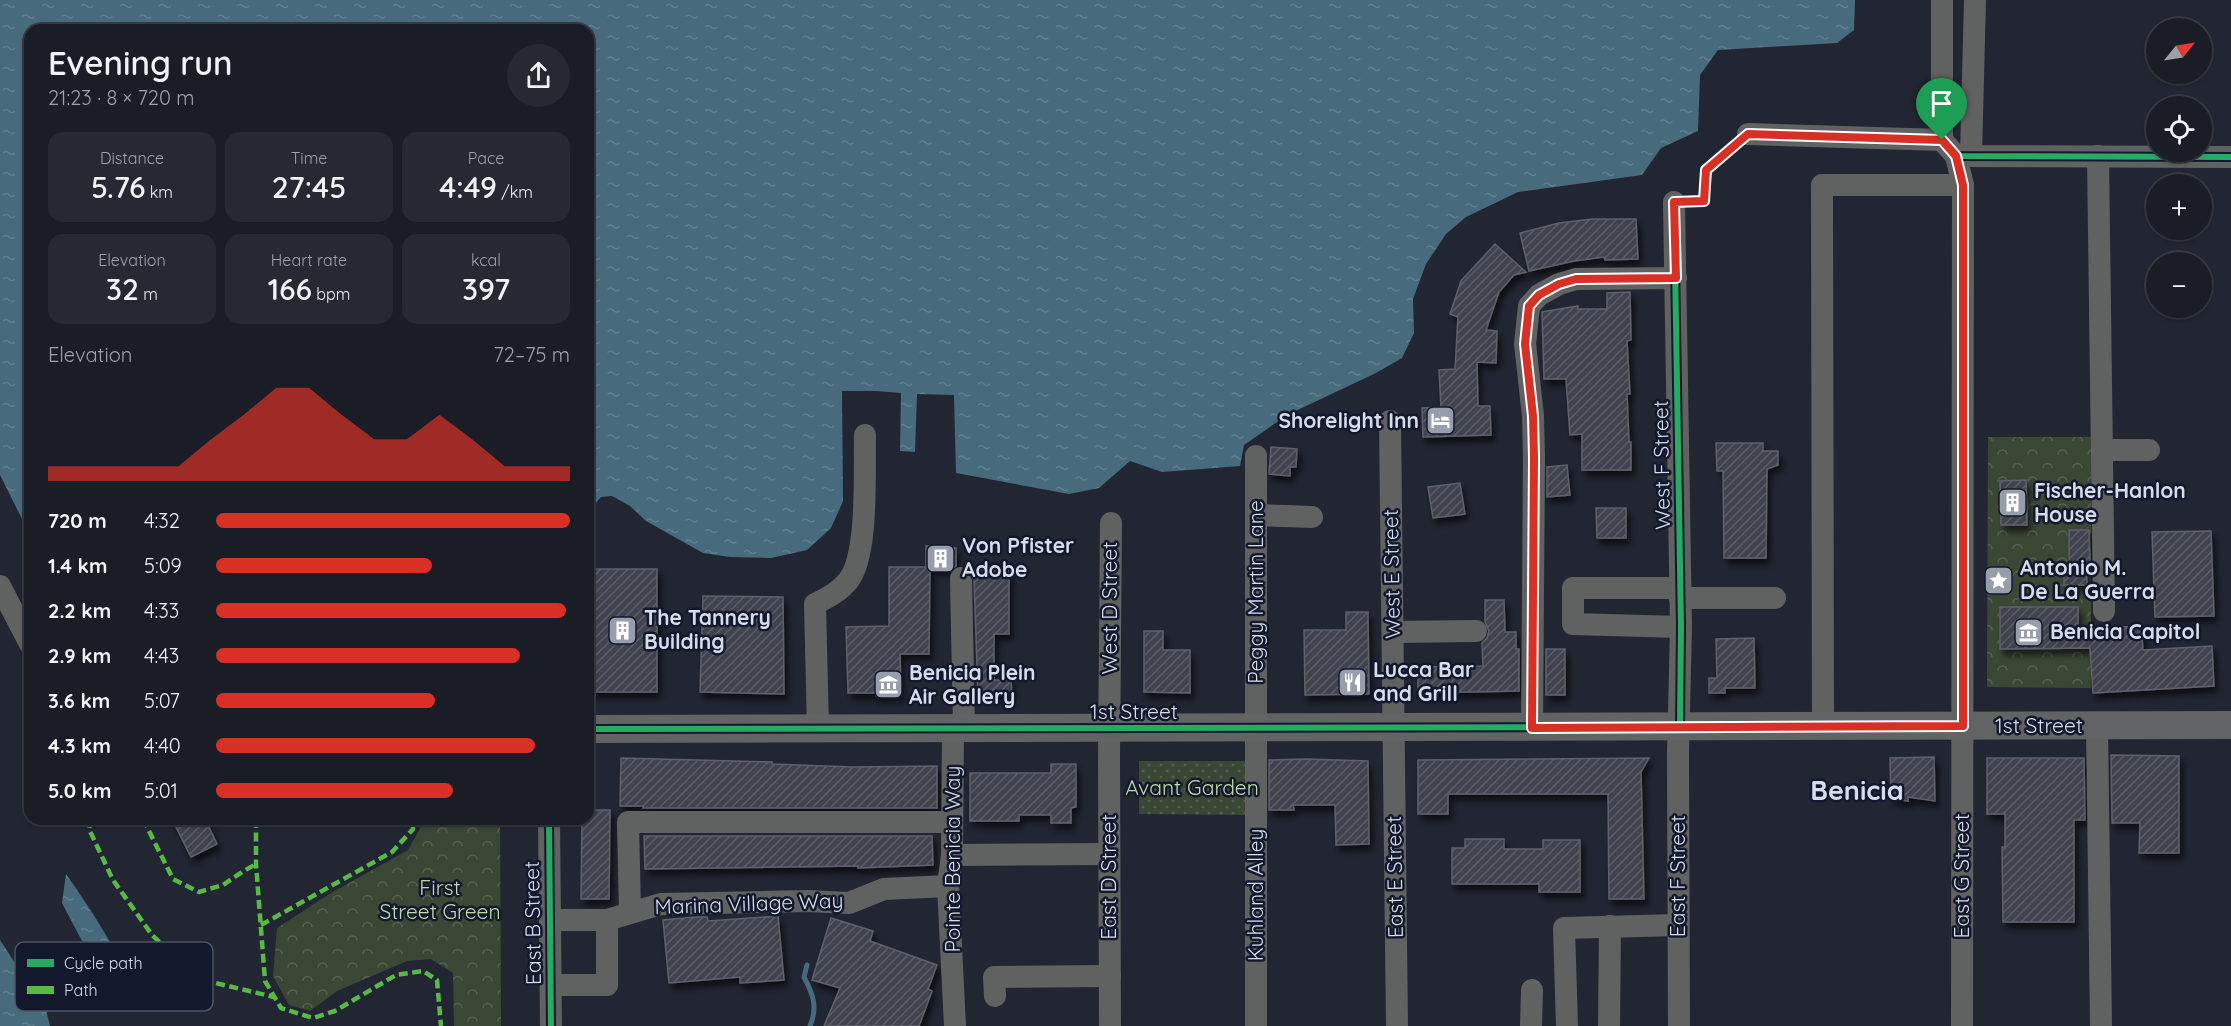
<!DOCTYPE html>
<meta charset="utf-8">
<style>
body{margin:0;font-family:Quicksand,sans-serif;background:#272932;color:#f1f3f6;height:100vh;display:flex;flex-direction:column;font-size:22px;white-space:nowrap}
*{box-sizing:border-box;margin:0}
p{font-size:20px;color:#9fa1a7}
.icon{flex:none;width:33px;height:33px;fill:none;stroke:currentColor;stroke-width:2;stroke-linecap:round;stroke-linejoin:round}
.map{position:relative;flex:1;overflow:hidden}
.side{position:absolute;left:24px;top:24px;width:570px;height:801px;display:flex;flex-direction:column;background:#1a1c26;border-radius:18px;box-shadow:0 2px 4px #0004,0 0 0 2px #383a43}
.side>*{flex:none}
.needle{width:39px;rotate:60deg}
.fabs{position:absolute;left:2146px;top:18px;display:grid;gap:12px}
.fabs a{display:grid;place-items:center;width:66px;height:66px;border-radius:50%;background:#1a1c26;box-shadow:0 2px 4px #0004,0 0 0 2px #383a43;font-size:30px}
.pin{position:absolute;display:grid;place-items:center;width:51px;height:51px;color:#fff;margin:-62px -26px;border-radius:50% 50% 50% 0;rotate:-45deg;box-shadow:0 0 6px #0007}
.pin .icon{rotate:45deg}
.round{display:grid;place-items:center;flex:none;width:63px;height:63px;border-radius:32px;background:#272932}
.headline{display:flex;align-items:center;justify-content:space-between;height:102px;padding:0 24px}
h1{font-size:33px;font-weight:600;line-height:45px}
.stats{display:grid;grid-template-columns:repeat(3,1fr);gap:9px;height:102px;padding:6px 24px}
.stats div{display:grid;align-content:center;border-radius:15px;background:#272932;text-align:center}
.stats b{font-size:30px;font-weight:600}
.stats small{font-size:16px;font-weight:400}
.stats p{font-size:16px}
.chart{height:168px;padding:12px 24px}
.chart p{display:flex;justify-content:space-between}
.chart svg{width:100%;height:108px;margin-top:6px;fill:#d93025;opacity:.7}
ul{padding:0 24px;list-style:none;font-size:20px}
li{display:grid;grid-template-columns:96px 72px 1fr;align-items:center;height:45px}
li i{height:15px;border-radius:8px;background:#d93025}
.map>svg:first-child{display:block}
.park{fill:url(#park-crowns)}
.garden{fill:url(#garden-dots)}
.water{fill:url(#water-ripples)}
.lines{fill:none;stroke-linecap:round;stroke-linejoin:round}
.stream{stroke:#476a7c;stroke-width:5}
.building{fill:url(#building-hatch);stroke:#5e606b;stroke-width:1.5;filter:url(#shadow)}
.minor{stroke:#606261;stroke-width:22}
.major{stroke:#616365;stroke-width:28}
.quiet{stroke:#58b947;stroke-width:4.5;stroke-dasharray:9 4.5;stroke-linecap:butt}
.cycleway-casing{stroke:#13182d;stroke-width:10}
.cycleway{stroke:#26ab63;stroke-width:6}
.route-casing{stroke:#fff;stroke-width:12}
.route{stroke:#d93025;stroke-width:8}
.labels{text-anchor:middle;stroke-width:5;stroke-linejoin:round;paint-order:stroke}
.poi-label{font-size:21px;font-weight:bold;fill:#d8ddec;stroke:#13182d;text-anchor:start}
.street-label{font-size:21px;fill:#d8ddec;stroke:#13182d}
.park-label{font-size:21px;fill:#bedda5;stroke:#13182d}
.district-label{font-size:27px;font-weight:bold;fill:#d8ddec;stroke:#13182d}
.key{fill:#13182d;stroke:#4e5366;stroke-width:1.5}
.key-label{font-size:16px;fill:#d8ddec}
</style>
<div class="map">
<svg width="2231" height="1026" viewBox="0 0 2231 1026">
<defs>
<pattern id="park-crowns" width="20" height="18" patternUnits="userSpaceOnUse" patternTransform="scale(1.5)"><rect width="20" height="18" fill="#3b4735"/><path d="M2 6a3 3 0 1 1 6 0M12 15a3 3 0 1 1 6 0" fill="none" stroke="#576152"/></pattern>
<pattern id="garden-dots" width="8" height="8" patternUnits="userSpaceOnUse" patternTransform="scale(1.5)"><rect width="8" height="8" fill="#3b4735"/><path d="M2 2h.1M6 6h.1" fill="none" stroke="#576152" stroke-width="1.8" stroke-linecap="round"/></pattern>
<pattern id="water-ripples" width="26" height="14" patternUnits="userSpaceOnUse" patternTransform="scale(1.5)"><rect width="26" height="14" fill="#476a7c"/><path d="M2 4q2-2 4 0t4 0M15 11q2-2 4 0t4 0" fill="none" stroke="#617f8f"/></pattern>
<pattern id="building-hatch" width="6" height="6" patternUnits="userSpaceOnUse" patternTransform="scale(1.5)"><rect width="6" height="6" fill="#40424e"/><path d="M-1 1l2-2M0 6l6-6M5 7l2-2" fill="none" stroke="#5b5d68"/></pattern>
<filter id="shadow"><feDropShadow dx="3.5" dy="6" stdDeviation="3" flood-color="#0009"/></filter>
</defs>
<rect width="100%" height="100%" fill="#222632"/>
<g class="park">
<polygon points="1988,437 2091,437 2091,688 1987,687"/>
<polygon points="420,819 500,819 501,1026 454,1026 453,973 431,959 407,961 337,991 310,1011 289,1005 273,976 277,928 331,893 408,850 420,829"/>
</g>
<polygon class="garden" points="1139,761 1246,761 1246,815 1139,814"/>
<g class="water">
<polygon points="0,0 1855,0 1854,30 1837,43 1718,50 1700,75 1698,131 1661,148 1642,175 1518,192 1466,217 1446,234 1426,264 1413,299 1414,333 1402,358 1376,373 1287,415 1244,445 1240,466 1162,472 1130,461 1099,488 1069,494 956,473 954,395 917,394 915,452 900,451 901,393 876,391 842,391 843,501 831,528 807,550 771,558 730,557 703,553 646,521 630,506 612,496 601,497 588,512 588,30 30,30 30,535 0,475"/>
<path d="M66,874C93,912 117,951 137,993L132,1007L101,997L82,941L62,903Z"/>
<polygon points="0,940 46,1010 50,1026 0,1026"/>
</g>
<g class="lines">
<path class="stream" d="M807,965L804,977C813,994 818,1007 810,1026"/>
</g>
<g class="building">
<polygon points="1593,219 1636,219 1638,259 1605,260 1604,257 1574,261 1529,271 1520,233 1559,223"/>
<polygon points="1495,244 1526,272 1514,275 1499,292 1486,330 1497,331 1496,363 1477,362 1478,406 1490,406 1491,435 1423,437 1422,408 1441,407 1439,370 1455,369 1458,317 1450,314 1461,281"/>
<polygon points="1630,292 1631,340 1627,341 1630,394 1627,394 1629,442 1631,442 1631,470 1582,470 1582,434 1570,435 1566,379 1544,379 1542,312 1578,306 1578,309 1607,309 1607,293"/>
<polygon points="1716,443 1763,443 1763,451 1778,451 1778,465 1767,469 1766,558 1724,558 1723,471 1717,471"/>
<polygon points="1271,447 1297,449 1296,467 1290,467 1290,476 1269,474"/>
<polygon points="1567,465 1570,495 1547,497 1547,467"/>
<polygon points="2026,480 2027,525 2001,525 2000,481"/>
<polygon points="1460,483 1465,514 1433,518 1428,487"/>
<polygon points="1596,508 1626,508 1626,538 1597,538"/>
<polygon points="2069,530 2089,530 2090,567 2086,567 2087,585 2064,585 2064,568 2069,568"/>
<polygon points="2211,531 2214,616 2155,617 2152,532"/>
<polygon points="926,546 956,548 956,566 950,570 930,569 929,654 900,654 901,695 876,696 876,693 848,693 846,627 889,626 889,567 926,567"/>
<rect x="588" y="569" width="69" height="123"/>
<polygon points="971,569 1009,570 1009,634 994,634 994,680 1011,680 1012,695 978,695 974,578"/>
<polygon points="703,596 783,597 784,694 700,692"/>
<polygon points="1485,600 1504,600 1505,632 1516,632 1516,649 1519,649 1519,691 1418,693 1418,667 1483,666 1482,643 1487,638 1489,631 1485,622"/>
<polygon points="2000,607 2078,607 2078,629 2141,626 2143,650 2212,646 2214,686 2093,693 2090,648 2000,649"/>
<polygon points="1346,612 1368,612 1369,694 1305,695 1304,630 1346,630"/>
<polygon points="1144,631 1163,631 1163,650 1190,650 1190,693 1144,692"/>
<polygon points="1754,638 1755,688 1725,688 1725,693 1709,693 1709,678 1717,678 1716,639"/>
<rect x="1546" y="649" width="19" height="46"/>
<polygon points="2111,755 2179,756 2179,853 2139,853 2140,823 2112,823"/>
<polygon points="1934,757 1935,801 1908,797 1908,801 1891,798 1890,758"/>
<polygon points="621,758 772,762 772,764 852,767 937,766 937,808 643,808 643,806 620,806"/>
<polygon points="1649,758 1641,772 1644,899 1609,899 1608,794 1448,794 1448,814 1418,814 1418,760"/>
<polygon points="1987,758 2084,758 2085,820 2074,820 2074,922 2003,922 2002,847 2005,847 2005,814 1987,814"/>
<polygon points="1307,759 1368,761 1369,844 1336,845 1335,805 1293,805 1294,810 1269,810 1269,760"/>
<polygon points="1051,764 1076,764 1076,807 1071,808 1071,823 1051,823 1051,815 1019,815 1019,821 970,821 970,773 1051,773"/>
<polygon points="588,810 610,810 609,899 581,899 582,819 588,819"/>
<polygon points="172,819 205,819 217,844 191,857"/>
<polygon points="644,836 932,836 933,865 858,868 858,866 645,869"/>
<polygon points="1465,839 1504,839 1504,849 1543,849 1543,840 1580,840 1580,892 1539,892 1539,884 1452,884 1452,848 1465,848"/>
<polygon points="778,916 784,980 740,983 740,977 669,983 663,920 697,917 707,917 708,921"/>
<polygon points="831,918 873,931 870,941 937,965 928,989 932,991 919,1026 824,1026 840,988 812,980"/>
</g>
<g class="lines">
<g class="minor">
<polyline points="1748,134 1942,140"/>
<polyline points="1942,140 1956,156 2231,157"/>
<polyline points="1942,140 1942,0"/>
<polyline points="1971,155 1975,0"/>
<polyline points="1956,156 1963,185 1962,1026"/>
<polyline points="2098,156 2104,611"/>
<polyline points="1674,202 1681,627 1678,754 1679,1026"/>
<polyline points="1390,421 1397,1026"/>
<polyline points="2102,450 2149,450"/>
<polyline points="1256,515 1312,517"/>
<polyline points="961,578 964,729"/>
<polyline points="0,586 30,644"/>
<polyline points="1680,588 1573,588 1573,624 1681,627"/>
<polyline points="1680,598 1775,598"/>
<polyline points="1393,632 1476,631"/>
<polyline points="2097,725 2101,1026"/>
<polyline points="1823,726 1822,185 1963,185"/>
<polyline points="1532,727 1534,458 1533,416 1525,344 1529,306 1539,295 1559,284 1576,279 1676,278"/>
<path d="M818,729L815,604C827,598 839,592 848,581C869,556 864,469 865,435"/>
<polyline points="953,729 952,855 948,886 955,1026"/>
<polyline points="549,819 551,1026"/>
<polyline points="952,855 1109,854"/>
<polyline points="630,912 628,822 952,822"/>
<polyline points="550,920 607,920 661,904 808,901 849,903 884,889 948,886"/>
<polyline points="551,985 607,985 607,920"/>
<polyline points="995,996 994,977 1110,976"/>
<polyline points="1110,1026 1109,759 1111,523"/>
<polyline points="1256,1026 1256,456"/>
<polyline points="1531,1026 1532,990"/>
<polyline points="1567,1026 1564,928 1678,925"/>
<polyline points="1609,1026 1610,926"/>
</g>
<polyline class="major" points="588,729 2231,725"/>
<g class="quiet">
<polyline points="91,819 89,829 113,880 152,935 199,979 274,997"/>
<polyline points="143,819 173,879 199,892 223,885 242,872 256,864"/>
<polyline points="256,819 256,864 265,981 281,1008 313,1018 335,1011 396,975 423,971 437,980 441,1026"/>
<polyline points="261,925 392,852 413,829 413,819"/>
</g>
<defs>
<g id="cycleway">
<polyline points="588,729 1680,727 1681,627 1674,202 1704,201 1706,170 1748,134 1942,140 1956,156 2231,157"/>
<polyline points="549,819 551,1026"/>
</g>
</defs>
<use href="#cycleway" class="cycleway-casing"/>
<use href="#cycleway" class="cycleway"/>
</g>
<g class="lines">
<defs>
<polygon id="route" points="1748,134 1942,140 1956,156 1963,185 1963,726 1532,728 1534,458 1533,416 1525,344 1529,306 1539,295 1559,284 1576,279 1676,278 1674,202 1704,201 1706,170"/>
</defs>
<use href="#route" class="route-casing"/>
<use href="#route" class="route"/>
</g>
<defs>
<symbol id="hotel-square" viewBox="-11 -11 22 22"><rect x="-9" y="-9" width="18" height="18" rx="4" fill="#989dab" stroke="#13182d"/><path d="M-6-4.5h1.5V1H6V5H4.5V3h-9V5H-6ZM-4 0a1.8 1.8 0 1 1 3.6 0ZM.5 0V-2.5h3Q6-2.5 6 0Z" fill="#fff"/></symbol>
<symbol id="building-square" viewBox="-11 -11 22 22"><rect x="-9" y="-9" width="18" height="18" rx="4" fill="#989dab" stroke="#13182d"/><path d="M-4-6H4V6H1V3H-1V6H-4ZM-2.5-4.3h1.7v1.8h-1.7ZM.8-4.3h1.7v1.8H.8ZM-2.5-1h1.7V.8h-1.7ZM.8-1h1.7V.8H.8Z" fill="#fff"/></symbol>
<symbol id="sight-square" viewBox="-11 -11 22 22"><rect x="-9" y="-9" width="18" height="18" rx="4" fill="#989dab" stroke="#13182d"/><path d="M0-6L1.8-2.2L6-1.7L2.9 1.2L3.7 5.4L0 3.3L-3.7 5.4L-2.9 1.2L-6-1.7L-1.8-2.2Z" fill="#fff"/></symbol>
<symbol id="museum-square" viewBox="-11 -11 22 22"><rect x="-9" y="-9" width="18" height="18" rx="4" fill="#989dab" stroke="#13182d"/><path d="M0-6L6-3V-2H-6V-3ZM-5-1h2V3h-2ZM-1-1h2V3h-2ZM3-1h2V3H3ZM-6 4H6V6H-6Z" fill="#fff"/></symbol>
<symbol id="restaurant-square" viewBox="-11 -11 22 22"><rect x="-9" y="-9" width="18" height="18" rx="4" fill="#989dab" stroke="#13182d"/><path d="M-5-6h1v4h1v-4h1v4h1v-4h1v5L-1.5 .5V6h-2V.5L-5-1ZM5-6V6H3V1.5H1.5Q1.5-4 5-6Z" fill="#fff"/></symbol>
</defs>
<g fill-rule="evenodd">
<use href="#hotel-square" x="1424" y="404" width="33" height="33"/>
<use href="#building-square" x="1996" y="486" width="33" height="33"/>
<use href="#building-square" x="924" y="542" width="33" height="33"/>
<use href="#sight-square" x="1982" y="564" width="33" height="33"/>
<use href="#building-square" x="606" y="614" width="33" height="33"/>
<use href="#museum-square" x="2012" y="616" width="33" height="33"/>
<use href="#restaurant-square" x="1336" y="666" width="33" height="33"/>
<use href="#museum-square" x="872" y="668" width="33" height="33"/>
</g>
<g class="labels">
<g class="poi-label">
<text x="1419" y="428" text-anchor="end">Shorelight Inn</text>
<text x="2034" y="498">Fischer-Hanlon<tspan x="2034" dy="24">House</tspan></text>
<text x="962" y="553">Von Pfister<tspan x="962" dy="24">Adobe</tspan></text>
<text x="2020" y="575">Antonio M.<tspan x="2020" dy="24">De La Guerra</tspan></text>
<text x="644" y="625">The Tannery<tspan x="644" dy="24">Building</tspan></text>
<text x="2050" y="639">Benicia Capitol</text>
<text x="1373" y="677">Lucca Bar<tspan x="1373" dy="24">and Grill</tspan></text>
<text x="909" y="680">Benicia Plein<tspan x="909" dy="24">Air Gallery</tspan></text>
</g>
<g class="street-label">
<text transform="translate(1662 465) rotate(-91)" y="7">West F Street</text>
<text transform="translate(1392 574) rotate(-91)" y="7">West E Street</text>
<text transform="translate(1256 592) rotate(-90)" y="7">Peggy Martin Lane</text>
<text transform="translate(1110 608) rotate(-90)" y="7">West D Street</text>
<text x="1134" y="719">1st Street</text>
<text x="2039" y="733">1st Street</text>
<text transform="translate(953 859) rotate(-90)" y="7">Pointe Benicia Way</text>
<text transform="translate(1678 876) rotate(-90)" y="7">East F Street</text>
<text transform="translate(1962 876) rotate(-90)" y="7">East G Street</text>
<text transform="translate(1109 877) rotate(-90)" y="7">East D Street</text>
<text transform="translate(1395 877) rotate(-91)" y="7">East E Street</text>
<text transform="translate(1256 895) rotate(-90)" y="7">Kuhland Alley</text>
<text transform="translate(749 904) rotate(-2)" y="7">Marina Village Way</text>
<text transform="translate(533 923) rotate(-91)" y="7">East B Street</text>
</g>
<g class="park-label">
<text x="1192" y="795">Avant Garden</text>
<text x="440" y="895">First<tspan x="440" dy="24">Street Green</tspan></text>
</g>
<g class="district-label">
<text x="1857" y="800">Benicia</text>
</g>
</g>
<rect x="15" y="942" width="198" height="69" rx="9" class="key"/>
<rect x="27" y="959" width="27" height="8" fill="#26ab63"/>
<rect x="27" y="986" width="27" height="8" fill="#58b947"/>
<g class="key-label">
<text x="64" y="969">Cycle path</text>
<text x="64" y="996">Path</text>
</g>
</svg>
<div class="fabs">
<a><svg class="needle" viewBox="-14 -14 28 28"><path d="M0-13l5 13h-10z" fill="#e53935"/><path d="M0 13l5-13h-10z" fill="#9fa1a7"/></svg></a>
<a><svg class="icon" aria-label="locate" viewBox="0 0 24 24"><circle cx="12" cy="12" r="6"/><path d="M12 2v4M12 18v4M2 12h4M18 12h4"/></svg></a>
<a>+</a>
<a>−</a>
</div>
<div class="pin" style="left:1942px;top:140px;background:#1e9e55"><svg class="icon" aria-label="arrive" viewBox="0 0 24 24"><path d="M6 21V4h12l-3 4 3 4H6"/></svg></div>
<section class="side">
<div class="headline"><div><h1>Evening run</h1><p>21:23 · 8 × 720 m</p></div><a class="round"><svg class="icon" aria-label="share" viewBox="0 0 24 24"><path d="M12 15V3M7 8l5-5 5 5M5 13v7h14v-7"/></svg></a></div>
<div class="stats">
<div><p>Distance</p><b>5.76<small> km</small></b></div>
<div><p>Time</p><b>27:45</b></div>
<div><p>Pace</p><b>4:49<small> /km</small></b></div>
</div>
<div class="stats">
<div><p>Elevation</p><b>32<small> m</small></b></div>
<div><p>Heart rate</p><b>166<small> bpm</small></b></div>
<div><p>kcal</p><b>397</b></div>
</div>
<div class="chart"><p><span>Elevation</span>72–75 m</p>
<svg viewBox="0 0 160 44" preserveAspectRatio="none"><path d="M0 44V38L10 38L20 38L30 38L40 38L50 27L60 17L70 6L80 6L90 17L100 27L110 27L120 17L130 27L140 38L150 38L160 38V44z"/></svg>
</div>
<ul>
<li><b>720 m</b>4:32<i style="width:100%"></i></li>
<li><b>1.4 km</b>5:09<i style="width:61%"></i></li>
<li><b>2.2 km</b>4:33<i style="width:99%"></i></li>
<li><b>2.9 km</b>4:43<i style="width:86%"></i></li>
<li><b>3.6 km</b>5:07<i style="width:62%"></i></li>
<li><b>4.3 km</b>4:40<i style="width:90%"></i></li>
<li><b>5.0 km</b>5:01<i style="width:67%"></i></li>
</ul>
</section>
</div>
